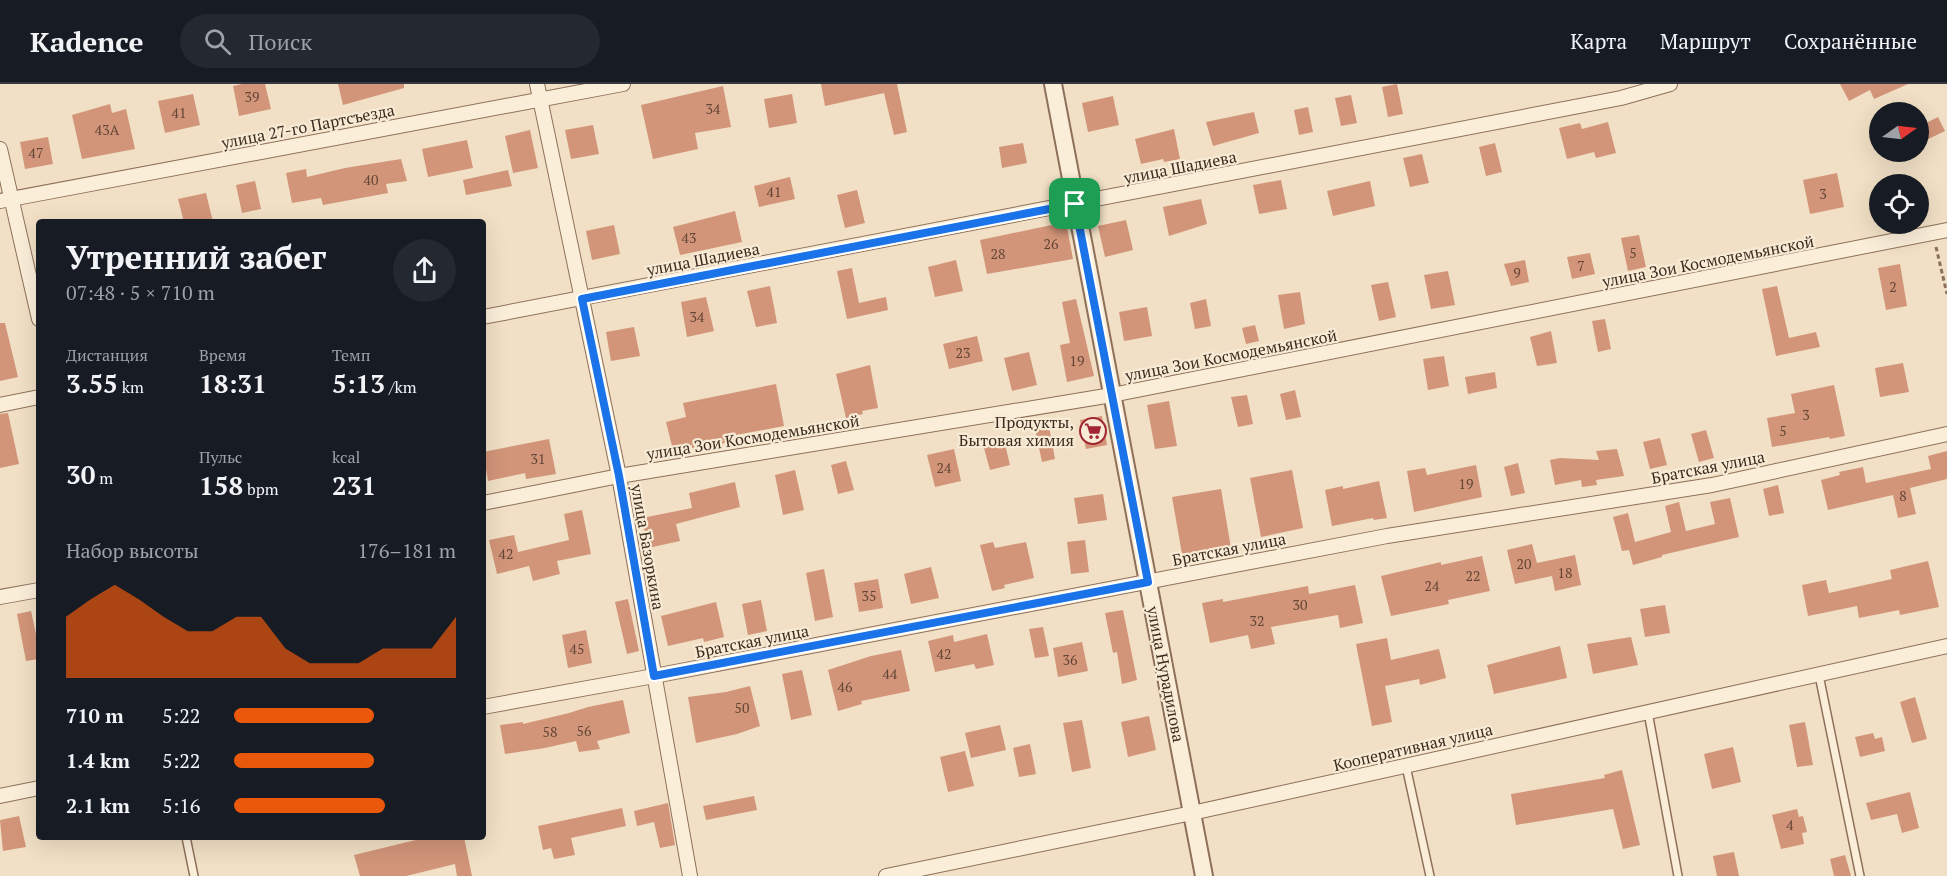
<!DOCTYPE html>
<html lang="ru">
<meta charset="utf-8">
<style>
body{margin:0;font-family:"PT Serif",serif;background:#242831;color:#f1f3f6;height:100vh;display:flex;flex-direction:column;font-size:22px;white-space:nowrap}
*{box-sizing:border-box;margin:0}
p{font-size:20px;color:#9ea1a6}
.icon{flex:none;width:33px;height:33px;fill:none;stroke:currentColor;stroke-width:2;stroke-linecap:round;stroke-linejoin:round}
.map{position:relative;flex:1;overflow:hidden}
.drawer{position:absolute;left:36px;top:135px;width:450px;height:621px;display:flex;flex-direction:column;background:#171b24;border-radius:6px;box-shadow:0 6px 24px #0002}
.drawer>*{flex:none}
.needle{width:39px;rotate:76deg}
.buttons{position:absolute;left:1869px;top:18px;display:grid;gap:12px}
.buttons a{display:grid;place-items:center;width:60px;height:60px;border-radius:50%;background:#171b24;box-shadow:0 6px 24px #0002;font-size:30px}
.pin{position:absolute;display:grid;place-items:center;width:51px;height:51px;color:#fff;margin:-26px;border-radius:12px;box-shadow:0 3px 9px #0006}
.round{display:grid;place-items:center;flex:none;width:63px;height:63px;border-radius:32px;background:#242831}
.overview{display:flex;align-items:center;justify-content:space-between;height:102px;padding:0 30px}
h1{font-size:33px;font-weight:700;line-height:45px}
.metrics{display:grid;grid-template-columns:repeat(3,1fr);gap:9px;height:102px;padding:6px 30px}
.metrics div{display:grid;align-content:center}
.metrics b{font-size:26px;font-weight:700}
.metrics small{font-size:16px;font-weight:400}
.metrics p{font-size:16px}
.chart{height:168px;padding:12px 30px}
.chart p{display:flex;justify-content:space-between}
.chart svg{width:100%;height:108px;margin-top:6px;fill:#ea580c;opacity:.7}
ul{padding:0 30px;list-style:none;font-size:20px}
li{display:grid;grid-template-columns:96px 72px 1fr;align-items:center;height:45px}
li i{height:15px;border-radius:8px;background:#ea580c}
header{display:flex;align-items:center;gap:36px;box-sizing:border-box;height:84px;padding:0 30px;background:#171b24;border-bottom:2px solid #363941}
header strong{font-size:28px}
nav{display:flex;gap:33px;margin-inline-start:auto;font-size:21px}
.search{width:420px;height:54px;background:#242831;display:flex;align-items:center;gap:15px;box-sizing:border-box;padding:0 21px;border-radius:33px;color:#9ea1a6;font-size:22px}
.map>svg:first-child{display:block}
.building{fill:#d29579}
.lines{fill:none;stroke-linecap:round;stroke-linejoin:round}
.service-casing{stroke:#8e705a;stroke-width:10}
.minor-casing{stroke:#8e705a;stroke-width:16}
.tertiary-casing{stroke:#8e705a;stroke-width:20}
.path{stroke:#8e705a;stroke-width:3;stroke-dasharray:4.5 3;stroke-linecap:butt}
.service{stroke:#fbeed9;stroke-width:7}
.minor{stroke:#fbeed9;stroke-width:14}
.tertiary{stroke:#fbeed9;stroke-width:16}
.route-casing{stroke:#fff;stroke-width:12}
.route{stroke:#1a73e8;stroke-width:8}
.labels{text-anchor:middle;stroke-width:4.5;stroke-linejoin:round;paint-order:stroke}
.number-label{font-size:14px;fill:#624535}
.street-label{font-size:16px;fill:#3d2a1e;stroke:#f8ebd5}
.poi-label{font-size:16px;fill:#3d2a1e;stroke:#f8ebd5;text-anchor:end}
</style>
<header>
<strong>Kadence</strong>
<div class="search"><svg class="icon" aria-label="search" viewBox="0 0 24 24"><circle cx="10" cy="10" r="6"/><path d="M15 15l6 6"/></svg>Поиск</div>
<nav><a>Карта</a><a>Маршрут</a><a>Сохранённые</a></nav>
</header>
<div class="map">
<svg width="1947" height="792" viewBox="0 0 1947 792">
<rect width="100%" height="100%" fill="#f1e0c5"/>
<g class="building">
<polygon points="242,0 265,0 271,25 239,32 233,2"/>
<polygon points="338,0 404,0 404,4 343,21"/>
<polygon points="821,0 897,0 907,48 894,51 884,9 825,22"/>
<polygon points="1397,0 1403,30 1388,33 1382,3"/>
<polygon points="1840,0 1908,0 1874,15 1870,6 1849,17"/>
<polygon points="723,2 731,43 695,49 698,65 653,75 641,21"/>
<polygon points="193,10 200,41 165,49 158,17"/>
<polygon points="792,10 797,39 769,44 764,15"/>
<polygon points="1351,11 1357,39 1341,42 1335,14"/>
<polygon points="1113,12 1119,41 1088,48 1082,19"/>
<polygon points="110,20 112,29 126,25 135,65 82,75 72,31"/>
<polygon points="1308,23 1313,48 1299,51 1294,26"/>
<polygon points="1254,28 1259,49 1213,62 1206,38"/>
<polygon points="1938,33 1945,47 1918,60 1918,43"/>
<polygon points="1608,38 1616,69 1596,74 1594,68 1567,75 1559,44 1580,39 1582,45"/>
<polygon points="593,41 599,70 571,75 565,46"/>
<polygon points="1174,45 1180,75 1164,78 1163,75 1141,80 1135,55"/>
<polygon points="530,46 538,84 513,89 505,52"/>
<polygon points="48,53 53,80 25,85 20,58"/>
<polygon points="467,56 473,84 428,93 422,65"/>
<polygon points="1023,59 1027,79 1002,84 999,63"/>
<polygon points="1495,59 1502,88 1486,92 1479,63"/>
<polygon points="1422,70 1429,99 1410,103 1403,74"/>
<polygon points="401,75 407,97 386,100 388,109 323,121 321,114 292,119 286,89 306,85 307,93 345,84"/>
<polygon points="508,86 512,102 466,111 463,96"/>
<polygon points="1837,89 1844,123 1810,130 1803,96"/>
<polygon points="790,93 795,115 759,123 754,102"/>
<polygon points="1281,96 1287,125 1259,130 1253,101"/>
<polygon points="255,97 261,125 242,129 236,101"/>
<polygon points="1370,97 1375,122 1333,132 1327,107"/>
<polygon points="857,106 865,139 845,144 837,111"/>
<polygon points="206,109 213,138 184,138 178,115"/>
<polygon points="1201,115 1207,140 1169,152 1163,123"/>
<polygon points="735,127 742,158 680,171 673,143"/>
<polygon points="1126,136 1133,166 1105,173 1098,142"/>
<polygon points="1066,138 1073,175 987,190 980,156"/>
<polygon points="614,141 620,170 592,176 586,147"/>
<polygon points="1639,151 1646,183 1628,187 1621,154"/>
<polygon points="1590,169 1595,190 1572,195 1567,173"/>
<polygon points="956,176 963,207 935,213 928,183"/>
<polygon points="1525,176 1529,198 1511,202 1504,180"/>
<polygon points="1900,180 1907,222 1886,226 1878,184"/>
<polygon points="852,184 859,219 886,213 888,226 847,235 837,187"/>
<polygon points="1448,187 1455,221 1431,225 1424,191"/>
<polygon points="1388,198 1396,233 1379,237 1371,201"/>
<polygon points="770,202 777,239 756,243 747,207"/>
<polygon points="1777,202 1789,254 1816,248 1820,263 1776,272 1762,205"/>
<polygon points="1300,208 1305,240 1284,245 1278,211"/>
<polygon points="706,213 714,247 687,253 681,218"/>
<polygon points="1076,215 1094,292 1067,298 1060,261 1070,259 1062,218"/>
<polygon points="1206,215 1211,242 1195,245 1190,219"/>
<polygon points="1147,223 1152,252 1124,257 1119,228"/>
<polygon points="1605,235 1611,265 1598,268 1592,237"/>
<polygon points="0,239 5,239 18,293 0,297"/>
<polygon points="1255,241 1259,257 1246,260 1242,244"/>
<polygon points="634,243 640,272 611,277 606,248"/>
<polygon points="1551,247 1557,279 1537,282 1530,253"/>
<polygon points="977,252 983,277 949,285 943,260"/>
<polygon points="1029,268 1037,301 1012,307 1004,274"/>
<polygon points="1444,272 1449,302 1428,306 1423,275"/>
<polygon points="1903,279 1909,308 1880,313 1875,284"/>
<polygon points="870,281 878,324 862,327 863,330 846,334 836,290"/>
<polygon points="1495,288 1497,304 1468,310 1465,293"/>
<polygon points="776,300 784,342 736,351 738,357 692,364 692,361 673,366 666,338 686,333 683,319"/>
<polygon points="1834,301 1845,352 1830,355 1829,353 1772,363 1767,334 1795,329 1791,310"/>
<polygon points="1295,306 1301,333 1286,336 1280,310"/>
<polygon points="1247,311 1253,340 1238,343 1231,313"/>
<polygon points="1169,317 1177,362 1155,365 1147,321"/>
<polygon points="8,329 19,380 0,384 0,330"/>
<polygon points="1102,332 1107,361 1086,365 1080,336"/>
<polygon points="1049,342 1055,375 1042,378 1035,345"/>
<polygon points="1706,346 1714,374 1699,378 1691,350"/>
<polygon points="1003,352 1010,381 990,386 982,357"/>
<polygon points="1660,354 1667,381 1650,385 1643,358"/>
<polygon points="549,355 556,390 526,395 525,389 488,397 483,368"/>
<polygon points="954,365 961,397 935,403 927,371"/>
<polygon points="1617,365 1624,392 1596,396 1597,401 1582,403 1581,396 1555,401 1550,376 1560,374 1599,376 1596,367"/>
<polygon points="1947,367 1947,395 1910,404 1916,430 1898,434 1893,411 1828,426 1821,396 1840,391 1839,388 1863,383 1866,399 1931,385 1928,372"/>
<polygon points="846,377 854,406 838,410 831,381"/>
<polygon points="1518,379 1525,409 1511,412 1504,383"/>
<polygon points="1476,381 1482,413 1414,428 1407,387 1425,384 1427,391"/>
<polygon points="795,386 804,426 783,431 775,391"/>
<polygon points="1292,386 1303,444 1261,453 1250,394"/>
<polygon points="1379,397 1387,434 1374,436 1373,434 1332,442 1325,406 1343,402 1343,405"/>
<polygon points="735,398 740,423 676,440 680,457 648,464 642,434 692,424 689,409"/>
<polygon points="1778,401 1784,429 1769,432 1763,405"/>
<polygon points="1221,405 1231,464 1182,470 1172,413"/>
<polygon points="1103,410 1107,436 1078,440 1074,414"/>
<polygon points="1730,414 1739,453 1662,471 1662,473 1633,481 1629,466 1622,467 1613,433 1628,429 1635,458 1671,448 1665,422 1679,418 1686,447 1715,440 1710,418"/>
<polygon points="582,426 591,470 557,477 560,490 533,497 529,482 497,490 489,456 514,451 518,468 569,456 564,430"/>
<polygon points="1085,456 1089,488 1071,490 1067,458"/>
<polygon points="993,458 995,464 1026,458 1034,494 1004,501 1005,504 992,507 980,461"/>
<polygon points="1532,460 1537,479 1575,471 1581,501 1555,507 1552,492 1515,500 1507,466"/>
<polygon points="1482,472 1490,507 1448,516 1449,520 1391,532 1381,492 1441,478 1441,481"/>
<polygon points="1928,477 1939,523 1900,531 1899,526 1859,534 1857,522 1808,532 1802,501 1826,496 1829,509 1892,495 1890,486"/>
<polygon points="931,483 939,514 911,520 904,490"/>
<polygon points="824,485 833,533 815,537 806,489"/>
<polygon points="878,495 883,524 859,528 854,499"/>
<polygon points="1355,501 1363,539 1340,544 1338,531 1271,543 1275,560 1251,565 1248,551 1210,559 1202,519 1223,515 1223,518 1308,502 1309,510"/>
<polygon points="628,515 639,567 627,570 615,518"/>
<polygon points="761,516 767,547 748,551 742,520"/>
<polygon points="716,518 724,553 704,558 703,554 668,562 661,532"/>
<polygon points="1665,521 1670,549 1645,553 1640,525"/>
<polygon points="1123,526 1137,596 1122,600 1117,568 1113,569 1105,529"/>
<polygon points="31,527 36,550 39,550 39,575 26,577 17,530"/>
<polygon points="1043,543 1049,572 1035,574 1029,545"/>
<polygon points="586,546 592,579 568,584 562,551"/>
<polygon points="987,550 994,581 976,585 974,580 935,588 928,557 953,551 954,558"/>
<polygon points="1631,553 1638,581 1593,590 1587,560"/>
<polygon points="1387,554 1391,576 1439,565 1446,594 1420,601 1419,595 1385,602 1392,638 1372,642 1356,560"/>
<polygon points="1082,558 1088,587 1058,593 1053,564"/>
<polygon points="1560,562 1567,594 1494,610 1487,581"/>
<polygon points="901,566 910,607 861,617 862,620 838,627 828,586 871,572"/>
<polygon points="802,586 812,631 791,636 782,590"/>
<polygon points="750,602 760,642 737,650 696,659 688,613 726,608"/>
<polygon points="1915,613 1927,655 1912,659 1900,618"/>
<polygon points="623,616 630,649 597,657 600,665 579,668 576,657 545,664 505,670 500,641 523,638 523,640 569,629 588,623"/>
<polygon points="1149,632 1156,666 1128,673 1121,638"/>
<polygon points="1082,636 1091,684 1072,688 1063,639"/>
<polygon points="1805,638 1813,681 1797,683 1789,641"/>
<polygon points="1000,641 1006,666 971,674 965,649"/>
<polygon points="1873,649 1875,655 1882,653 1885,667 1860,673 1855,653"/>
<polygon points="1030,660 1036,690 1019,693 1013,664"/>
<polygon points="1733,663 1741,698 1712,705 1704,670"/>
<polygon points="965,667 974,702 948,708 940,673"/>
<polygon points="1622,686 1640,761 1623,765 1613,725 1516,741 1511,710 1605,694 1604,691"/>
<polygon points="1910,708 1919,744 1902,749 1897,730 1871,736 1866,719"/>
<polygon points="754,712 757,726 706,736 703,722"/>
<polygon points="668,719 675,761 660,764 654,738 637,742 634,727"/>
<polygon points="622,724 626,742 571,754 575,771 554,775 551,764 543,766 538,742"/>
<polygon points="1797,725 1799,733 1803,732 1807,748 1802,749 1804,760 1781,765 1772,731"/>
<polygon points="19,732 26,763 3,767 0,736"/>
<polygon points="428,753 464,753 472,792 457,792 455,780 406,792 360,792 354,771"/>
<polygon points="1734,768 1739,792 1717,792 1713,772"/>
<polygon points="1845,771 1851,792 1834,792 1830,775"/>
</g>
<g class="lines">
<defs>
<g id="service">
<polyline points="1819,591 1860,792"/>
<polyline points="1648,628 1678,792"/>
<polyline points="1406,682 1430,792"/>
<polyline points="186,753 194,792"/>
</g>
<g id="minor">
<polyline points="537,0 619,392 690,792"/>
<polyline points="0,65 39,235"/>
<polyline points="0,117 623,0"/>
<polyline points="483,233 1621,14 1670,0"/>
<polyline points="0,321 39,313"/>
<polyline points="483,419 619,392 1112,311 1947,146"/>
<polyline points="0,513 39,506"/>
<polyline points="483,623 654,592 1387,452 1712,401 1947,350"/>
<polyline points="0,712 39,704"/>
<polyline points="886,792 1192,729 1947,562"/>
</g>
<polyline id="tertiary" points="1053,0 1204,792"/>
</defs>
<use href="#service" class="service-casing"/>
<use href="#minor" class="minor-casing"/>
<use href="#tertiary" class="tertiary-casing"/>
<polyline class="path" points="1936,163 1947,210"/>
<use href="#service" class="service"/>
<use href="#minor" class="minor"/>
<use href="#tertiary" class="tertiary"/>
</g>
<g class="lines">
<defs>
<polygon id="route" points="1075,120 1148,498 654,592 619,392 582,215"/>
</defs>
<use href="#route" class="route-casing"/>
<use href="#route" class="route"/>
</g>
<defs>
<symbol id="supermarket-ring" viewBox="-11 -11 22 22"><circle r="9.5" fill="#f8ebd5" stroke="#a12532" stroke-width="1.5"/><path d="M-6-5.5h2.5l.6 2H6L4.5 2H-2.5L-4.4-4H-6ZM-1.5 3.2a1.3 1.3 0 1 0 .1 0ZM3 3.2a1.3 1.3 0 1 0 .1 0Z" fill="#a12532"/></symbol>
</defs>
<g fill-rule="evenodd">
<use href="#supermarket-ring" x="1078" y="332" width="30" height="30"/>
</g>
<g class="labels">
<g class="number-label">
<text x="252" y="18">39</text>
<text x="713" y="30">34</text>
<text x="179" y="34">41</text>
<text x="107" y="51">43А</text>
<text x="36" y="74">47</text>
<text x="371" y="101">40</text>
<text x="774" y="113">41</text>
<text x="1823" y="115">3</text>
<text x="689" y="159">43</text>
<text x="1051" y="165">26</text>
<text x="1633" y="174">5</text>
<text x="998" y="175">28</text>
<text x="1581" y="187">7</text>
<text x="1517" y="194">9</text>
<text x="1893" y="208">2</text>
<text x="697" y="238">34</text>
<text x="963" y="274">23</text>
<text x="1077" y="282">19</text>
<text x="1806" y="336">3</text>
<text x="1783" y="352">5</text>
<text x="538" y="380">31</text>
<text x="944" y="389">24</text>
<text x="1466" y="405">19</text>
<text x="1903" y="417">8</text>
<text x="506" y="475">42</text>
<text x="1524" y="485">20</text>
<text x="1565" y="494">18</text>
<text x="1473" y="497">22</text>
<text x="1432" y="507">24</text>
<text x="869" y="517">35</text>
<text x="1300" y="526">30</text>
<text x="1257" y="542">32</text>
<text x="577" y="570">45</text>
<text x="944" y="575">42</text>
<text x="1070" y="581">36</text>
<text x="890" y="595">44</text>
<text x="845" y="608">46</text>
<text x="742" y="629">50</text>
<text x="584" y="652">56</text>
<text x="550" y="653">58</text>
<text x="1790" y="746">4</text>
</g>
<g class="street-label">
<text transform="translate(308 42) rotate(-11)" y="6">улица 27-го Партсъезда</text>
<text transform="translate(1180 83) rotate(-11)" y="6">улица Шадиева</text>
<text transform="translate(703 175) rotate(-11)" y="6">улица Шадиева</text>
<text transform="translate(1708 177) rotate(-11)" y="6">улица Зои Космодемьянской</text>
<text transform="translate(1231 271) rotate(-11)" y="6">улица Зои Космодемьянской</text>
<text transform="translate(753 353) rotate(-9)" y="6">улица Зои Космодемьянской</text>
<text transform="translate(1708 383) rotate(-11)" y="6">Братская улица</text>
<text transform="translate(648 463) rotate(80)" y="6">улица Базоркина</text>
<text transform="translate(1229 465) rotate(-11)" y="6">Братская улица</text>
<text transform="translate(752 557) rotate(-11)" y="6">Братская улица</text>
<text transform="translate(1166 590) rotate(79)" y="6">улица Нурадилова</text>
<text transform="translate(1413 663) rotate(-13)" y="6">Кооперативная улица</text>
</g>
<g class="poi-label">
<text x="1074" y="344">Продукты,<tspan x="1074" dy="18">Бытовая химия</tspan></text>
</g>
</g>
</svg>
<div class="buttons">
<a><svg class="needle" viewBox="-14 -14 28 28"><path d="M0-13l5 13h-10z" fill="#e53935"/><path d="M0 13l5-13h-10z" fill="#9ea1a6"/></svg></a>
<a><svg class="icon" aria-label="locate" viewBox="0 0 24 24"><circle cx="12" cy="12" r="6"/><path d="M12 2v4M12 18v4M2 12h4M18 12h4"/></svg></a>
</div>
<div class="pin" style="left:1075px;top:120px;background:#1e9e55"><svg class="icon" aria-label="arrive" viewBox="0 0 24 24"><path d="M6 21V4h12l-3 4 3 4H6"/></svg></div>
<section class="drawer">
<div class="overview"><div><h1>Утренний забег</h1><p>07:48 · 5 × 710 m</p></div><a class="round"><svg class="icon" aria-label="share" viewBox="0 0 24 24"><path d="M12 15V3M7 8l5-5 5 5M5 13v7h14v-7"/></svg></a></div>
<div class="metrics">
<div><p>Дистанция</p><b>3.55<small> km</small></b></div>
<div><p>Время</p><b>18:31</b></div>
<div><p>Темп</p><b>5:13<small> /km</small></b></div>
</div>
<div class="metrics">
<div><b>30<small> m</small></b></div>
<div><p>Пульс</p><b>158<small> bpm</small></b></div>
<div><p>kcal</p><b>231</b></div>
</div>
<div class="chart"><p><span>Набор высоты</span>176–181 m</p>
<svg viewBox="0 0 160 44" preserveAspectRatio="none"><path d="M0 44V19L10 12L20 6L30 12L40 19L50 25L60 25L70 19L80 19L90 32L100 38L110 38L120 38L130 32L140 32L150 32L160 19V44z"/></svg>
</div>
<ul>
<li><b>710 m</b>5:22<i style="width:63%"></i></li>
<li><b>1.4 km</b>5:22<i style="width:63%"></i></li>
<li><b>2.1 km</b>5:16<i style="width:68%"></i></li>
</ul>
</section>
</div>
